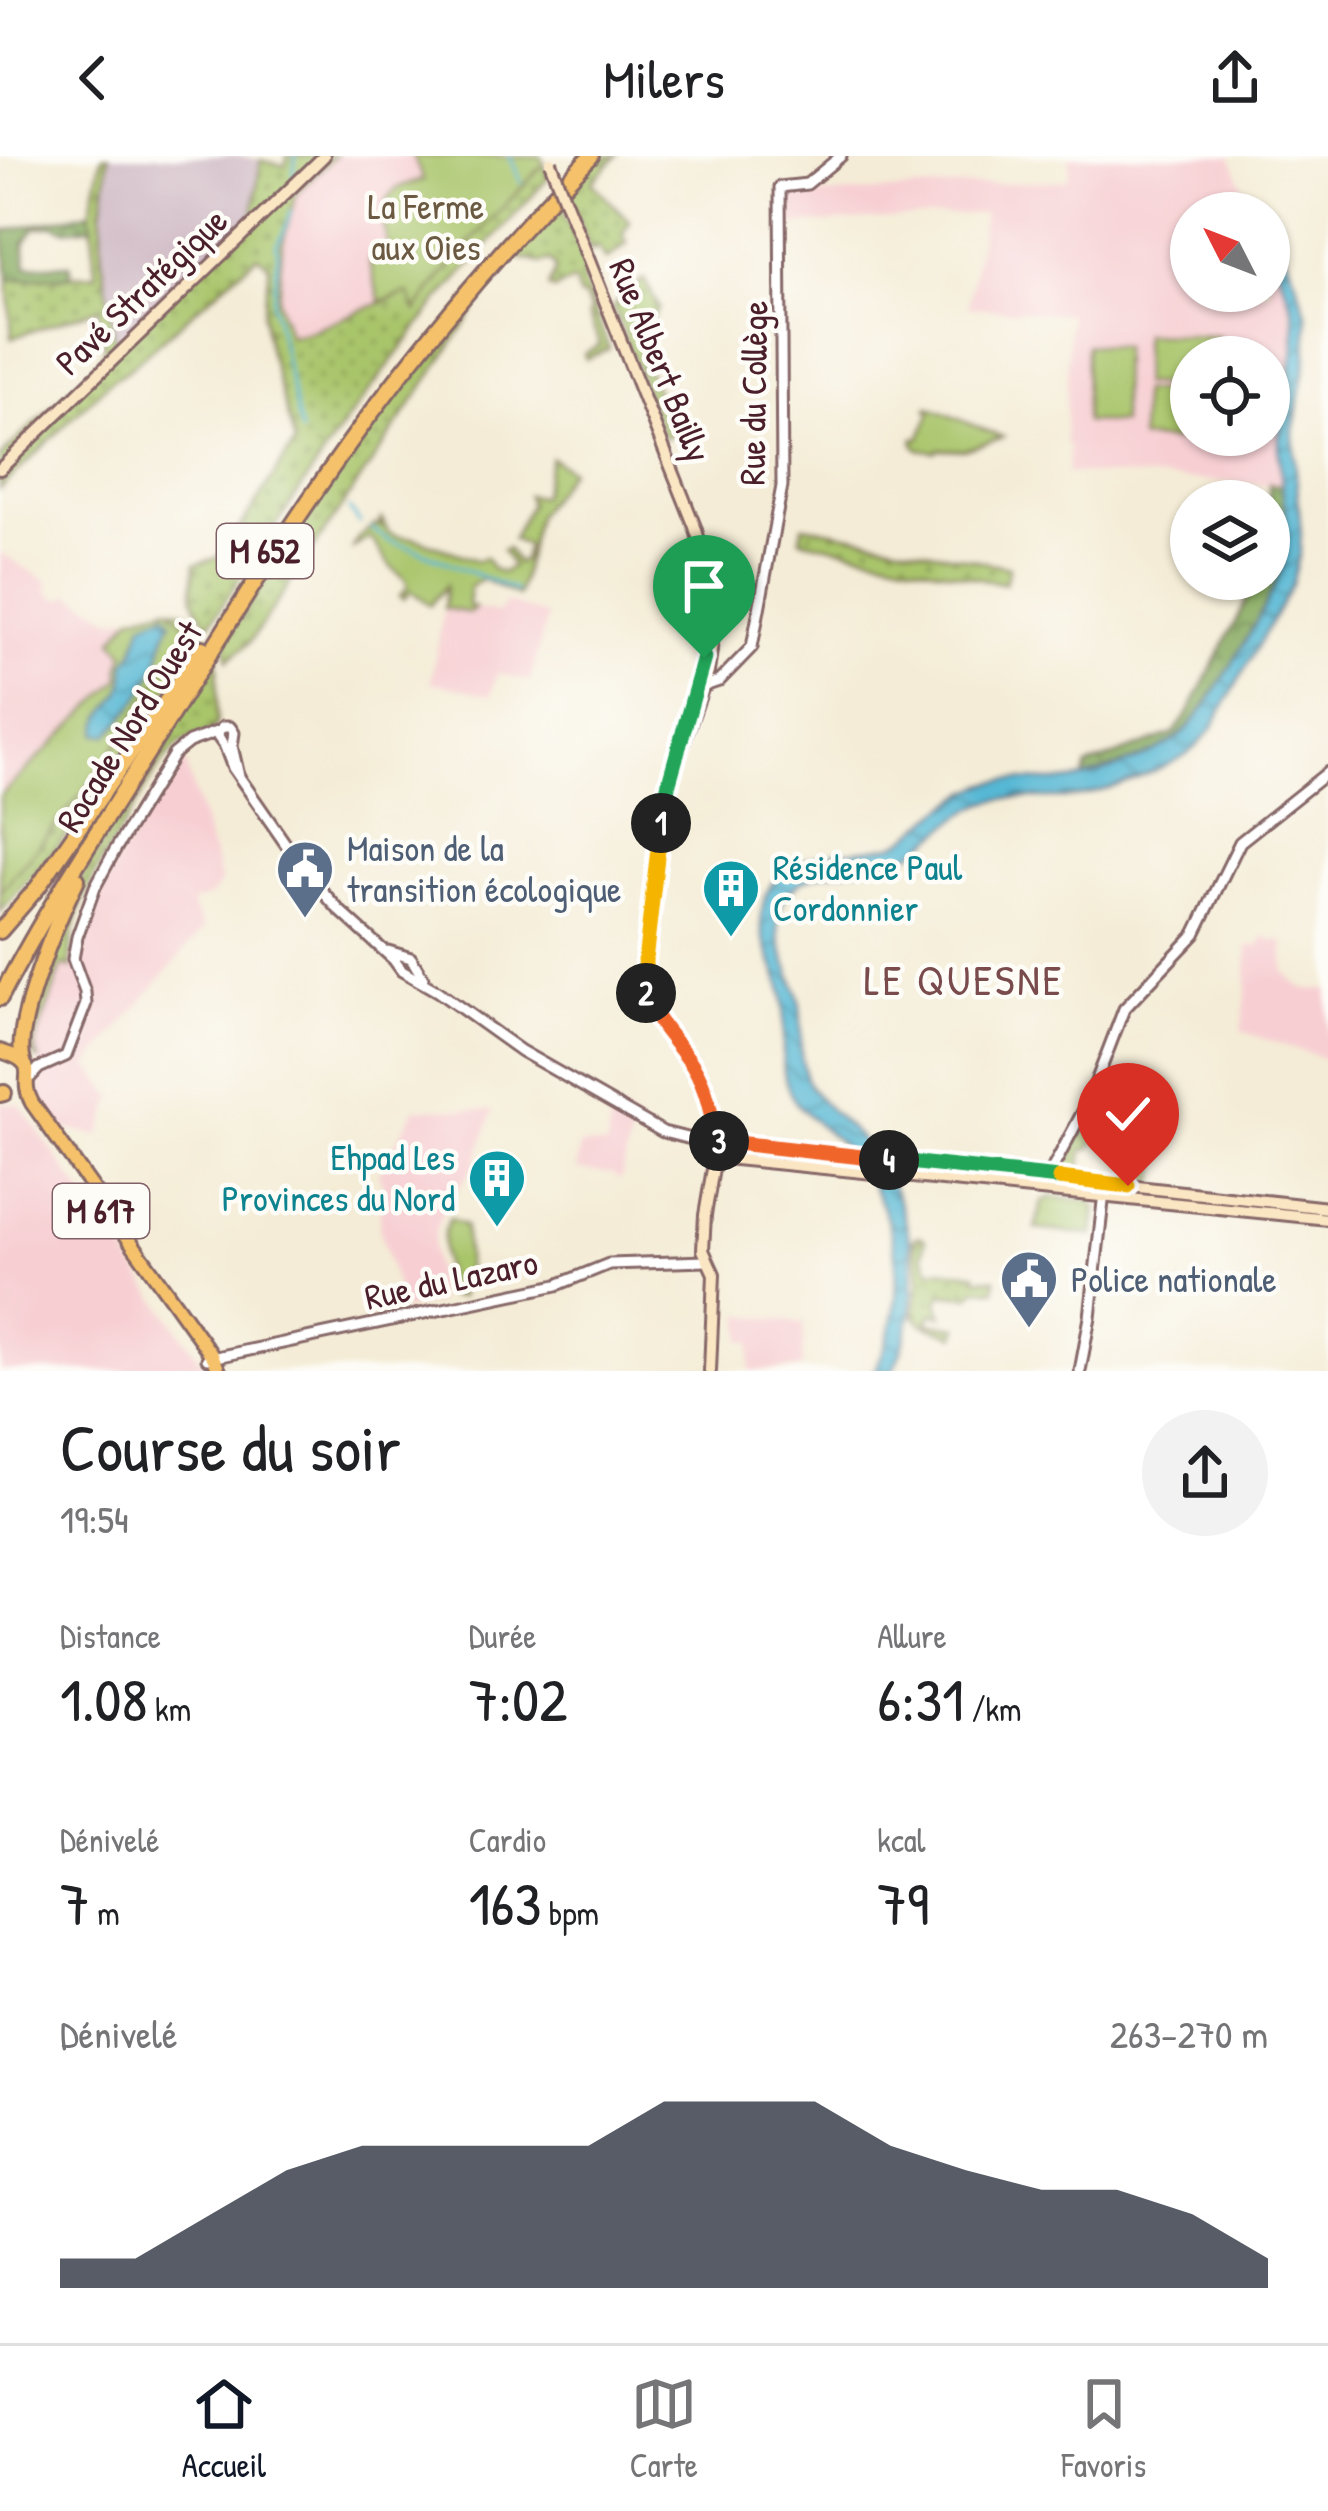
<!DOCTYPE html>
<html lang="fr">
<meta charset="utf-8">
<style>
body{margin:0;font-family:"Patrick Hand",sans-serif;background:#f2f2f2;color:#202124;height:100vh;display:flex;flex-direction:column;font-size:45px;white-space:nowrap}
*{box-sizing:border-box;margin:0}
p{font-size:39px;color:#757577}
.icon{flex:none;width:66px;height:66px;fill:none;stroke:currentColor;stroke-width:2;stroke-linecap:round;stroke-linejoin:round}
.map{position:relative;height:1215px;overflow:hidden}
.drawer{display:flex;flex-direction:column;background:#fff;flex:1}
.drawer>*{flex:none}
.needle{width:78px;rotate:312deg}
.controls{position:absolute;left:1170px;top:36px;display:grid;gap:24px}
.controls a{display:grid;place-items:center;width:120px;height:120px;border-radius:50%;background:#fff;box-shadow:0 3px 9px #0004;font-size:60px}
.pin{position:absolute;display:grid;place-items:center;width:102px;height:102px;color:#fff;margin:-123px -51px;border-radius:50% 50% 50% 0;rotate:-45deg;box-shadow:0 0 12px #0007}
.pin .icon{rotate:45deg}
.km{position:absolute;width:60px;height:60px;margin:-30px;border-radius:50%;background:#222;color:#fff;font-size:33px;line-height:60px;text-align:center}
.round{display:grid;place-items:center;flex:none;width:126px;height:126px;border-radius:63px;background:#f2f2f2}
.head{display:flex;align-items:center;justify-content:space-between;height:204px;padding:0 60px}
h1{font-size:66px;font-weight:600;line-height:90px}
.metrics{display:grid;grid-template-columns:repeat(3,1fr);gap:18px;height:204px;padding:12px 60px}
.metrics div{display:grid;align-content:center}
.metrics b{font-size:60px;font-weight:600}
.metrics small{font-size:33px;font-weight:400}
.metrics p{font-size:33px}
.chart{height:336px;padding:24px 60px}
.chart p{display:flex;justify-content:space-between}
.chart svg{width:100%;height:216px;margin-top:12px;fill:#111827;opacity:.7}
header{display:flex;justify-content:space-between;align-items:center;height:156px;padding:0 60px;background:#fff;font-size:54px;font-weight:600}
.tabs{display:flex;justify-content:space-around;align-items:center;height:168px;border-top:3px solid #e0e0e0;background:#fff;font-size:33px;color:#757577}
.tabs a{display:grid;justify-items:center;gap:6px}
.tabs .active{color:#111827}
.map>svg:first-child{display:block}
.built{fill:#f7cfd3;fill-rule:evenodd}
.industrial{fill:#d2bdc7}
.grass{fill:url(#grass-dots);stroke:#7a724b;stroke-width:3}
.forest{fill:url(#forest-crowns);stroke:#686445;stroke-width:3}
.park{fill:#a9c56b;stroke:#7a724b;stroke-width:3}
.water{fill:url(#water-waves);stroke:#506c80;stroke-width:3}
.lines{fill:none;stroke-linecap:round;stroke-linejoin:round}
.stream{stroke:#56b8d4;stroke-width:3}
.tertiary-casing{stroke:#866767;stroke-width:15}
.secondary-casing{stroke:#866767;stroke-width:16}
.primary-casing{stroke:#866767;stroke-width:18}
.trunk-casing{stroke:#866767;stroke-width:20}
.tertiary{stroke:#fff;stroke-width:9}
.secondary{stroke:#fbe6c4;stroke-width:10}
.primary{stroke:#f5c16b;stroke-width:12}
.trunk{stroke:#f5c16b;stroke-width:14}
.secondary-bridge-casing{stroke:#866767;stroke-width:16;stroke-linecap:butt}
.secondary-bridge{stroke:#fbe6c4;stroke-width:10}
.split-1-casing{stroke:#fff;stroke-width:24}
.split-2-casing{stroke:#fff;stroke-width:24}
.split-3-casing{stroke:#fff;stroke-width:24}
.split-4-casing{stroke:#fff;stroke-width:24}
.split-5-casing{stroke:#fff;stroke-width:24}
.split-6-casing{stroke:#fff;stroke-width:24}
.split-1{stroke:#22a559;stroke-width:15}
.split-2{stroke:#f5b400;stroke-width:15}
.split-3{stroke:#f0652b;stroke-width:15}
.split-4{stroke:#f0652b;stroke-width:15}
.split-5{stroke:#22a559;stroke-width:15}
.split-6{stroke:#f5b400;stroke-width:15}
.labels{text-anchor:middle;stroke-width:9;stroke-linejoin:round;paint-order:stroke}
.shield{fill:#fdfcf7;stroke:#806168;stroke-width:3}
.shield-label{font-size:33px;font-weight:bold;fill:#4a1f2b}
.park-label{font-size:36px;fill:#6b5941;stroke:#fdfcf7}
.street-label{font-size:36px;fill:#4a1f2b;stroke:#fdfcf7}
.service-label{font-size:36px;fill:#4e5e75;stroke:#fdfcf7;text-anchor:start}
.culture-label{font-size:36px;fill:#0d838f;stroke:#fdfcf7;text-anchor:start}
.quarter-label{font-size:42px;letter-spacing:3px;fill:#7a4b4c;stroke:#fdfcf7}
</style>
<header><svg class="icon" aria-label="back" viewBox="0 0 24 24"><path d="M15 5l-7 7 7 7"/></svg>Milers<svg class="icon" aria-label="share" viewBox="0 0 24 24"><path d="M12 15V3M7 8l5-5 5 5M5 13v7h14v-7"/></svg></header>
<div class="map">
<svg width="1328" height="1215" viewBox="0 0 1328 1215">
<defs>
<pattern id="grass-dots" width="8" height="8" patternUnits="userSpaceOnUse" patternTransform="scale(3)"><rect width="8" height="8" fill="#a9c56b"/><path d="M2 2h.1M6 6h.1" fill="none" stroke="#8c9f58" stroke-width="1.8" stroke-linecap="round"/></pattern>
<pattern id="forest-crowns" width="20" height="18" patternUnits="userSpaceOnUse" patternTransform="scale(3)"><rect width="20" height="18" fill="#86aa5f"/><path d="M2 6a3 3 0 1 1 6 0M12 15a3 3 0 1 1 6 0" fill="none" stroke="#708a4f"/></pattern>
<pattern id="water-waves" width="16" height="10" patternUnits="userSpaceOnUse" patternTransform="scale(3)"><rect width="16" height="10" fill="#56b8d4"/><path d="M0 5q4-4 8 0t8 0" fill="none" stroke="#4995ac"/></pattern>
</defs>
<rect width="100%" height="100%" fill="#fdfcf7"/>
<filter id="ink" filterUnits="userSpaceOnUse"><feTurbulence type="fractalNoise" baseFrequency=".00833" numOctaves="2"/><feDisplacementMap in="SourceGraphic" scale="24" xChannelSelector="R" yChannelSelector="G"/><feConvolveMatrix kernelMatrix="1 2 1 2 8 2 1 2 1" color-interpolation-filters="sRGB"/></filter>
<filter id="wash" filterUnits="userSpaceOnUse"><feTurbulence type="fractalNoise" baseFrequency=".004" numOctaves="4" result="noise"/><feDisplacementMap in="SourceGraphic" scale="48" xChannelSelector="R" yChannelSelector="G"/><feGaussianBlur stdDeviation="2.7" result="paint"/><feColorMatrix in="noise" values="0 0 0 0 0 0 0 0 0 0 0 0 0 0 0 0 0 1.4 0 .05"/><feComposite in="paint" operator="in"/></filter>
<g filter="url(#wash)">
<rect width="100%" height="100%" fill="#f4ecd6"/>
<g class="built">
<polygon points="335,0 413,0 423,24 398,32 382,66 389,96 371,101 369,105 380,146 307,176 289,180 278,145 282,90 296,38"/>
<path d="M1070,0H1230L1254,57H1191V135H1269V91L1287,134L1294,177L1293,199L1281,259L1282,329L1067,317L1069,290L1065,289L1069,158L968,151L984,57L789,69L788,41L1065,24L1069,20ZM1191,201H1269V279H1191Z"/>
<polygon points="0,396 48,426 48,436 61,444 70,438 113,463 132,460 113,484 125,497 120,512 121,522 0,640"/>
<polygon points="506,446 547,460 530,525 497,517 491,539 431,526 444,452 470,457 475,452 498,457"/>
<polygon points="183,598 221,726 211,740 191,747 203,773 88,909 115,944 112,945 100,980 55,970 34,938 42,916 34,890 49,845 62,809 80,793 109,719"/>
<polygon points="1264,780 1275,785 1283,784 1285,815 1296,828 1305,833 1328,833 1328,904 1241,875 1246,838 1248,790 1260,790"/>
<polygon points="0,946 20,949 208,1215 0,1215"/>
<polygon points="415,952 493,954 475,1008 444,1053 436,1072 433,1092 438,1146 403,1154 379,1072 382,1025 378,1019"/>
<polygon points="620,955 638,967 630,981 621,1022 615,1022 615,1018 577,1014 580,989 607,990 610,964 617,963"/>
<polygon points="742,1159 804,1167 802,1212 750,1215 751,1186 742,1185"/>
</g>
<polygon class="industrial" points="109,0 241,0 261,4 253,59 115,192 102,102 102,57"/>
<g class="grass">
<path d="M102,0H109L102,57V101L116,191L253,59L261,4L285,10L287,0H335L296,38L282,89L278,145L289,180L307,176L409,136L417,154L455,102L544,8L549,21L439,144L347,264L209,469C189,443 192,439 195,408L217,402L228,390L295,287L269,195L263,159L270,109L257,100L124,217L111,224L0,333V301L97,208L105,194L99,152L12,182L8,124L96,118L90,56Z"/>
<polygon points="598,0 617,0 592,26 630,66 623,77 627,88 606,104 598,91 591,95 565,32"/>
<path d="M557,42L588,112L582,120L609,193L586,203L584,198L600,189L588,158L591,155L584,140L580,141L574,125L558,131L555,134L549,132L556,113L550,104L542,107L512,100L250,486L228,504L225,488L230,478C273,413 314,348 359,286C419,200 487,120 557,42Z"/>
<polygon points="644,123 659,152 638,180 642,202 675,277 664,282 613,151"/>
<polygon points="803,369 1009,411 1005,428 800,383"/>
<polygon points="169,451 185,455 205,477 78,666 0,756 0,736 82,638 123,580 190,476 186,468"/>
<path d="M217,497C219,504 217,567 216,570C211,579 185,581 176,591C158,608 146,631 134,652C106,699 66,755 71,812L62,810L34,890L39,903H36L24,884L63,760L86,714Z"/>
<polygon points="919,1080 925,1083 923,1099 931,1115 937,1113 976,1117 976,1122 996,1123 995,1134 976,1133 970,1140 942,1138 938,1146 942,1159 932,1158 927,1167 958,1171 956,1180 924,1169 914,1159 920,1123 913,1083"/>
</g>
<g class="forest">
<polygon points="90,56 92,71 64,74 54,69 35,72 24,87 27,110 70,108 71,120 8,124 4,75"/>
<path d="M1269,328L1282,329C1285,353 1289,378 1284,402C1278,435 1203,565 1176,583C1150,602 1113,611 1083,622L1087,610L1173,578L1188,558L1257,423H1269Z"/>
</g>
<g class="park">
<path d="M413,0H541L544,8L455,102L416,155L408,137L380,146L369,105L370,101L389,96C384,73 376,42 402,30C409,27 416,27 423,24Z"/>
<polygon points="1143,178 1219,180 1219,201 1191,201 1191,229 1142,228"/>
<polygon points="1086,189 1122,190 1121,267 1085,266"/>
<polygon points="1141,235 1191,236 1191,279 1217,279 1217,286 1140,283"/>
<polygon points="929,251 1003,281 964,294 938,293 935,296 919,293 914,288 914,282 920,282 931,256 927,254"/>
<polygon points="551,302 570,314 537,360 518,440 482,423 470,431 468,450 475,452 470,457 444,452 446,430 430,449 411,435 404,443 400,440 408,431 405,423 390,410 370,381 353,392 357,383 374,369 381,370 379,367 382,363 388,376 396,380 415,382 478,405 485,401 493,413 502,417 512,410 502,394 507,392 517,407 523,404 527,390 512,383 530,348 527,339 541,341"/>
<polygon points="169,451 186,468 190,476 123,580 82,638 0,736 0,640 121,522 120,512 125,497 113,484 132,460"/>
<polygon points="1080,975 1160,984 1156,1026 1130,1024 1133,999 1129,997 1125,989 1095,985 1088,994 1083,994 1080,1017 1085,1019 1070,1017 1066,1011 1080,982"/>
<polygon points="1051,1041 1090,1045 1096,1052 1093,1079 1035,1073 1042,1046"/>
<path d="M450,1062L465,1070L467,1121L459,1122L460,1141H450C445,1114 436,1086 450,1062Z"/>
</g>
<g class="water">
<path d="M1269,60L1296,124L1307,159V201L1293,277L1301,377L1300,397L1292,429L1211,574C1205,581 1199,589 1192,594C1166,614 1097,640 1065,642C1038,643 1009,638 983,648C952,660 931,690 899,703C853,721 770,702 779,781C782,802 794,822 799,842C805,871 794,905 811,932C826,954 851,970 868,991C918,1056 927,1141 893,1215H874C914,1141 900,1048 841,988C825,972 800,957 790,937C776,906 788,870 782,837C776,802 752,781 765,742C782,690 849,699 892,689C903,686 913,677 922,669C944,653 964,634 991,627C1020,619 1052,630 1081,622C1111,615 1158,598 1181,579C1205,560 1275,439 1283,408C1293,366 1277,323 1279,281C1281,242 1298,203 1294,164C1291,139 1278,119 1271,96C1267,85 1269,71 1269,60Z"/>
<path d="M166,457L172,465C164,477 163,488 159,502C150,530 128,559 108,579L97,578C101,550 120,547 124,525C126,519 125,512 126,506L134,496L143,467Z"/>
</g>
<g class="lines">
<g class="stream">
<polyline points="510,0 521,27"/>
<polyline points="293,20 296,0"/>
<polyline points="291,55 283,78 276,89 278,98 273,148 301,276"/>
<polyline points="349,353 360,367"/>
<polyline points="371,372 389,385 415,393 516,435"/>
</g>
</g>
</g>
<g filter="url(#ink)">
<g class="lines">
<defs>
<g id="tertiary">
<polyline points="696,533 719,525 752,491 782,330 780,31 807,28 841,0"/>
<polyline points="239,620 232,590 234,577 230,571 223,571 219,575 218,581 225,591 233,612 303,713 338,753 394,804 402,815 437,835 521,895 663,976 715,989"/>
<polyline points="388,795 411,802 423,822"/>
<polyline points="27,925 39,912 66,900 86,848 85,836 73,803 77,781 95,731 115,694 174,598 189,586 219,575"/>
<polyline points="1041,1034 1089,944 1124,853 1195,778 1240,686 1328,616"/>
<polyline points="207,1203 557,1129 609,1108 707,1105"/>
<polyline points="1080,1215 1090,1161 1104,1037"/>
</g>
<g id="secondary">
<polyline points="566,47 695,371 707,410 713,450 712,487 708,516 668,630 644,819 651,854 696,915 713,965 715,1001 705,1059 703,1094 714,1118 710,1215"/>
<polyline points="0,313 324,0"/>
<polyline points="692,540 704,501"/>
<polyline points="715,984 1328,1052"/>
<polyline points="715,1001 1328,1063"/>
</g>
<path id="primary" d="M0,895C46,909 16,918 32,947L213,1201L219,1215"/>
<g id="trunk">
<polyline points="0,775 38,731 203,492"/>
<path d="M0,842C49,748 108,659 165,569C229,466 294,362 366,264C435,171 510,83 591,0"/>
<path d="M23,905C12,870 60,758 77,723"/>
<polyline points="0,938 4,937"/>
</g>
</defs>
<use href="#tertiary" class="tertiary-casing"/>
<use href="#secondary" class="secondary-casing"/>
<use href="#primary" class="primary-casing"/>
<use href="#trunk" class="trunk-casing"/>
<use href="#tertiary" class="tertiary"/>
<use href="#secondary" class="secondary"/>
<use href="#primary" class="primary"/>
<use href="#trunk" class="trunk"/>
<defs>
<polyline id="secondary-bridge" points="550,6 566,47"/>
</defs>
<use href="#secondary-bridge" class="secondary-bridge-casing"/>
<use href="#secondary-bridge" class="secondary-bridge"/>
</g>
</g>
<g class="lines" filter="url(#ink)">
<defs>
<polyline id="split-1" points="661,667 668,630 704,502"/>
<polyline id="split-2" points="646,837 645,805 661,667"/>
<path id="split-3" d="M646,837C654,867 677,885 693,910C707,933 712,958 715,984L719,985"/>
<polyline id="split-4" points="719,985 889,1004"/>
<polyline id="split-5" points="889,1004 1059,1022"/>
<polyline id="split-6" points="1059,1022 1128,1030"/>
</defs>
<use href="#split-1" class="split-1-casing"/>
<use href="#split-2" class="split-2-casing"/>
<use href="#split-3" class="split-3-casing"/>
<use href="#split-4" class="split-4-casing"/>
<use href="#split-5" class="split-5-casing"/>
<use href="#split-6" class="split-6-casing"/>
<use href="#split-1" class="split-1"/>
<use href="#split-2" class="split-2"/>
<use href="#split-3" class="split-3"/>
<use href="#split-4" class="split-4"/>
<use href="#split-5" class="split-5"/>
<use href="#split-6" class="split-6"/>
</g>
<defs>
<symbol id="civic-pin" viewBox="-11 -11 22 30"><path d="M0 17L-7.5 6A9.5 9.5 0 1 1 7.5 6Z" fill="#5c6f8a" stroke="#fdfcf7"/><path d="M-.6-6.5H3V-4.5H.6V-3L4-1V1h2V6H-6V1h2V-1L-.6-3ZM-1.2 2.5V6h2.4V2.5Z" fill="#fff"/></symbol>
<symbol id="building-pin" viewBox="-11 -11 22 30"><path d="M0 17L-7.5 6A9.5 9.5 0 1 1 7.5 6Z" fill="#0f9aa8" stroke="#fdfcf7"/><path d="M-4-6H4V6H1V3H-1V6H-4ZM-2.5-4.3h1.7v1.8h-1.7ZM.8-4.3h1.7v1.8H.8ZM-2.5-1h1.7V.8h-1.7ZM.8-1h1.7V.8H.8Z" fill="#fff"/></symbol>
</defs>
<g fill-rule="evenodd">
<use href="#civic-pin" x="272" y="680" width="66" height="90"/>
<use href="#building-pin" x="698" y="699" width="66" height="90"/>
<use href="#building-pin" x="464" y="989" width="66" height="90"/>
<use href="#civic-pin" x="996" y="1090" width="66" height="90"/>
</g>
<g class="labels">
<g class="shield">
<rect x="217" y="368" width="96" height="54" rx="9"/>
<rect x="53" y="1028" width="96" height="54" rx="9"/>
</g>
<g class="shield-label">
<text x="265" y="407">M 652</text>
<text x="101" y="1067">M 617</text>
</g>
<g class="park-label">
<text x="426" y="63">La Ferme<tspan x="426" dy="41">aux Oies</tspan></text>
</g>
<g class="street-label">
<text transform="translate(141 135) rotate(-44)" y="13">Pavé Stratégique</text>
<text transform="translate(661 204) rotate(68)" y="13">Rue Albert Bailly</text>
<text transform="translate(753 237) rotate(-89)" y="13">Rue du Collège</text>
<text transform="translate(129 570) rotate(-58)" y="13">Rocade Nord Ouest</text>
<text transform="translate(451 1123) rotate(-12)" y="13">Rue du Lazaro</text>
</g>
<g class="service-label">
<text x="347" y="705">Maison de la<tspan x="347" dy="41">transition écologique</tspan></text>
<text x="1071" y="1136">Police nationale</text>
</g>
<g class="culture-label">
<text x="773" y="724">Résidence Paul<tspan x="773" dy="41">Cordonnier</tspan></text>
<text x="455" y="1014" text-anchor="end">Ehpad Les<tspan x="455" dy="41">Provinces du Nord</tspan></text>
</g>
<g class="quarter-label">
<text x="964" y="839">LE QUESNE</text>
</g>
</g>
</svg>
<div class="controls">
<a><svg class="needle" viewBox="-14 -14 28 28"><path d="M0-13l5 13h-10z" fill="#e53935"/><path d="M0 13l5-13h-10z" fill="#757577"/></svg></a>
<a><svg class="icon" aria-label="locate" viewBox="0 0 24 24"><circle cx="12" cy="12" r="6"/><path d="M12 2v4M12 18v4M2 12h4M18 12h4"/></svg></a>
<a><svg class="icon" aria-label="layers" viewBox="0 0 24 24"><path d="M12 4l9 5-9 5-9-5zM3 14l9 5 9-5"/></svg></a>
</div>
<div class="pin" style="left:704px;top:502px;background:#1e9e55"><svg class="icon" aria-label="arrive" viewBox="0 0 24 24"><path d="M6 21V4h12l-3 4 3 4H6"/></svg></div>
<div class="pin" style="left:1128px;top:1030px;background:#d93025"><svg class="icon" aria-label="check" viewBox="0 0 24 24"><path d="M5 12l5 5 9-10"/></svg></div>
<b class="km" style="left:661px;top:667px">1</b>
<b class="km" style="left:646px;top:837px">2</b>
<b class="km" style="left:719px;top:985px">3</b>
<b class="km" style="left:889px;top:1004px">4</b>
</div>
<section class="drawer">
<div class="head"><div><h1>Course du soir</h1><p>19:54</p></div><a class="round"><svg class="icon" aria-label="share" viewBox="0 0 24 24"><path d="M12 15V3M7 8l5-5 5 5M5 13v7h14v-7"/></svg></a></div>
<div class="metrics">
<div><p>Distance</p><b>1.08<small> km</small></b></div>
<div><p>Durée</p><b>7:02</b></div>
<div><p>Allure</p><b>6:31<small> /km</small></b></div>
</div>
<div class="metrics">
<div><p>Dénivelé</p><b>7<small> m</small></b></div>
<div><p>Cardio</p><b>163<small> bpm</small></b></div>
<div><p>kcal</p><b>79</b></div>
</div>
<div class="chart"><p><span>Dénivelé</span>263–270 m</p>
<svg viewBox="0 0 160 44" preserveAspectRatio="none"><path d="M0 44V38L10 38L20 29L30 20L40 15L50 15L60 15L70 15L80 6L90 6L100 6L110 15L120 20L130 24L140 24L150 29L160 38V44z"/></svg>
</div>
</section>
<nav class="tabs">
<a class="active"><svg class="icon" aria-label="home" viewBox="0 0 24 24"><path d="M3 11l9-7 9 7M6 9v11h12V9"/></svg>Accueil</a>
<a><svg class="icon" aria-label="map" viewBox="0 0 24 24"><path d="M3 6l6-2 6 2 6-2v14l-6 2-6-2-6 2zM9 4v14M15 6v14"/></svg>Carte</a>
<a><svg class="icon" aria-label="saved" viewBox="0 0 24 24"><path d="M7 4h10v16l-5-4-5 4z"/></svg>Favoris</a>
</nav>
